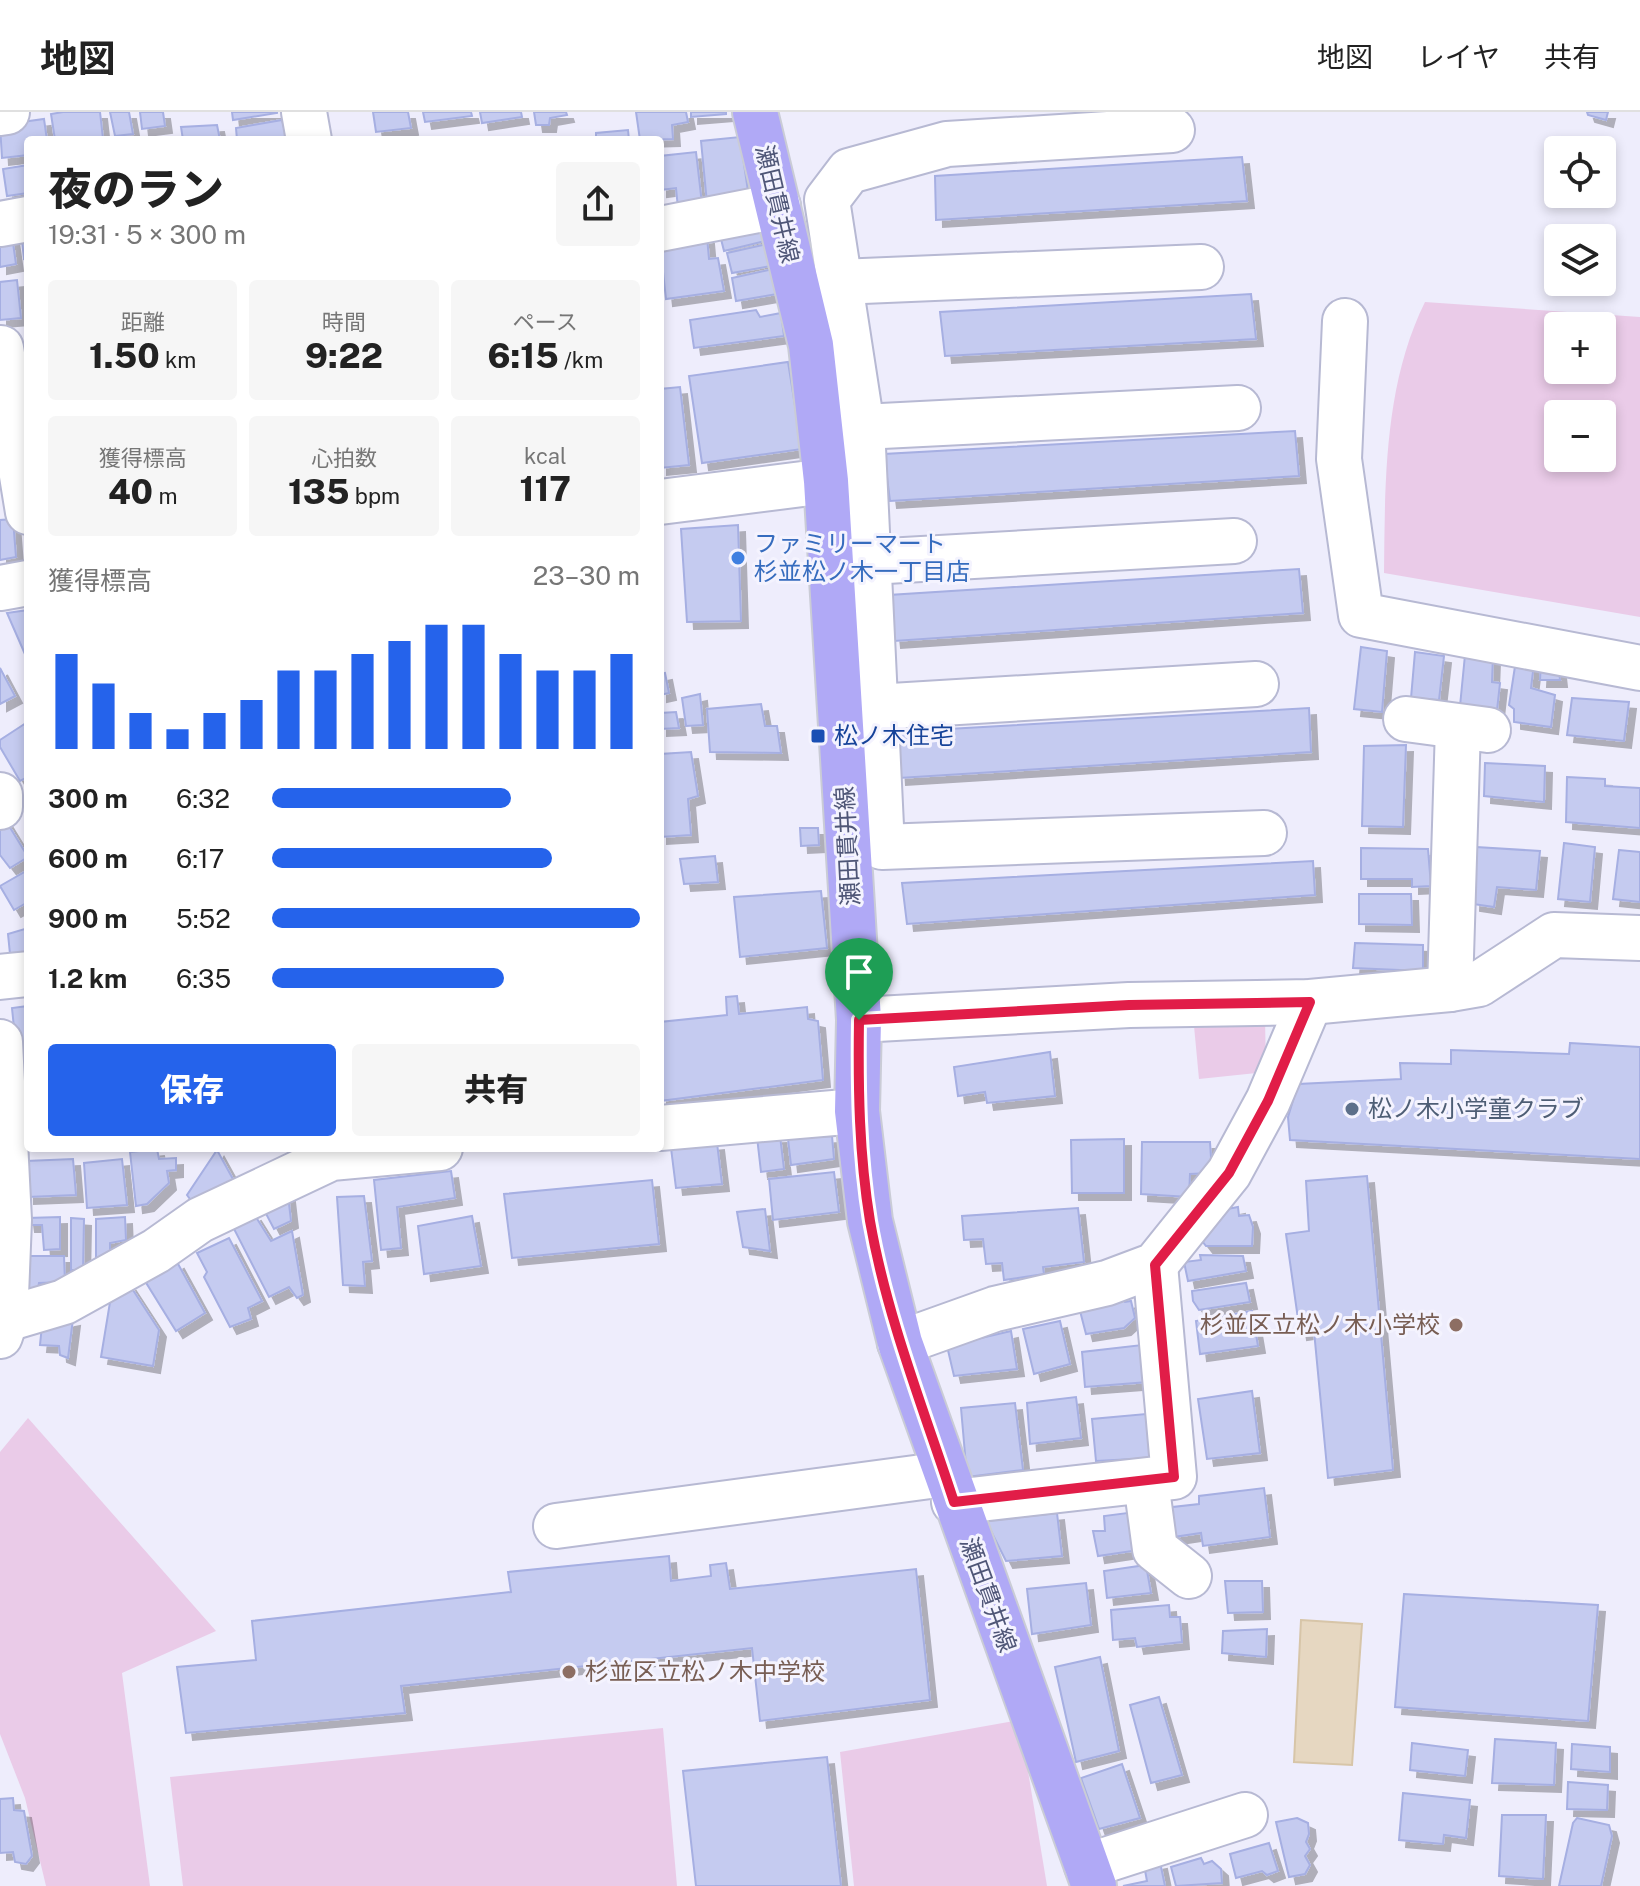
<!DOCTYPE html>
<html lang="ja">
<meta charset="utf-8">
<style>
body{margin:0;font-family:"Public Sans","Noto Sans JP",sans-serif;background:#f6f6f6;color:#222;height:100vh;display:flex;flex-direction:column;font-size:30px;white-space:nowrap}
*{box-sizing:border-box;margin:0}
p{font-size:26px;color:#767676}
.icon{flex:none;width:44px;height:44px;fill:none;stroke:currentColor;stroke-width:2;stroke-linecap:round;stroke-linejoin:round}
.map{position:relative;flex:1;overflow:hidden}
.drawer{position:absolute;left:24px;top:24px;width:640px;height:1016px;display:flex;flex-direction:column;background:#fff;border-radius:8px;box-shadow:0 4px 12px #0003}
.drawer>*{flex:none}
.controls{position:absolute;left:1544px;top:24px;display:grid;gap:16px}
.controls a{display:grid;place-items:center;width:72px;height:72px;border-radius:8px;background:#fff;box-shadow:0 4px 12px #0003;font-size:40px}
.pin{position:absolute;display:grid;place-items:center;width:68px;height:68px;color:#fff;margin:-82px -34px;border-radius:50% 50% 50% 0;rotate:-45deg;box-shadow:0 0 8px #0007}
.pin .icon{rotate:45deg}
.round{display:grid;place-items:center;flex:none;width:84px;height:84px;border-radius:8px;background:#f6f6f6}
.headline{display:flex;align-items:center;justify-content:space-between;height:136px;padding:0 24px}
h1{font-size:44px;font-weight:800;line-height:60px}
.metrics{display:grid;grid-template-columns:repeat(3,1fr);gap:12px;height:136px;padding:8px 24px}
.metrics div{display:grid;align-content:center;border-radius:8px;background:#f6f6f6;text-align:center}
.metrics b{font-size:34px;font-weight:800}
.metrics small{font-size:22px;font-weight:400}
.metrics p{font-size:22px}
.chart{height:224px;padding:16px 24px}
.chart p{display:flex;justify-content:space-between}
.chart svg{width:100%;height:144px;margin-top:8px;stroke:#2563eb;stroke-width:6}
.button{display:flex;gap:16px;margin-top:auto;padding:16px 24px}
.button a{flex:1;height:92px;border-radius:8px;background:#2563eb;color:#fff;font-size:32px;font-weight:800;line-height:92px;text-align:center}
.button a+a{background:#f6f6f6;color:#222}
ul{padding:0 24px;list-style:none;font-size:26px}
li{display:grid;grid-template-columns:128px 96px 1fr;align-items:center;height:60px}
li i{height:20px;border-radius:10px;background:#2563eb}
header{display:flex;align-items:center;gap:48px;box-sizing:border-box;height:112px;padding:0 40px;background:#fff;border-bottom:2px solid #e0e0e0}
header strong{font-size:38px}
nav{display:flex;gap:44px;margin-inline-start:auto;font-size:28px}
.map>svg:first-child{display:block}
.green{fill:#eacbe8;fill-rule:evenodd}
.water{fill:#e6d7c1;stroke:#d7c5a8;stroke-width:2}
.building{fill:#c5cbf0;stroke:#a6afe2;stroke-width:2;filter:url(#shadow)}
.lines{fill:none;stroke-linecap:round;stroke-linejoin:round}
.minor-casing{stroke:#b7b9d3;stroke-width:48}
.major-casing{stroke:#caccd6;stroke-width:48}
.minor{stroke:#fff;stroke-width:44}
.major{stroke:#b0a9f6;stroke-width:44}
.route-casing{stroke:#fff;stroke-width:16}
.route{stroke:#e11d48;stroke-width:10}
.shop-dot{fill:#3f7fe0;stroke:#f4f3fe;stroke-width:3}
.transit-dot{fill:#1a4fb4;stroke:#f4f3fe;stroke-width:3}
.service-dot{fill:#5c6f8a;stroke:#f4f3fe;stroke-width:3}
.education-dot{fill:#8d6e63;stroke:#f4f3fe;stroke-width:3}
.labels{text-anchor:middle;stroke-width:6;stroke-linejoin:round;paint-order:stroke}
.street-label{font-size:24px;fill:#4f5677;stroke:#f4f3fe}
.shop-label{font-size:24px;fill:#366cbe;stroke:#f4f3fe;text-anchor:start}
.transit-label{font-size:24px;fill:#164399;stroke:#f4f3fe;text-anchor:start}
.service-label{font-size:24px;fill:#4e5e75;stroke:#f4f3fe;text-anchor:start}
.education-label{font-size:24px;fill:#785e54;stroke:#f4f3fe;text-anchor:end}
</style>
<header>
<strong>地図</strong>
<nav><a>地図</a><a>レイヤ</a><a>共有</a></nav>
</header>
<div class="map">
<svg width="1640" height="1774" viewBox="0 0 1640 1774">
<defs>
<filter id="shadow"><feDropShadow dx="7" dy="7" stdDeviation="0" flood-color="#0004"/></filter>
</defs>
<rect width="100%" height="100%" fill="#eeedfc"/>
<g class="green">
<path d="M1425,190L1640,205V505L1384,461C1385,370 1384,273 1425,190ZM1602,214V258H1558V214ZM1558,302H1602V346H1558Z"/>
<polygon points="1265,906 1266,960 1199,967 1194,914"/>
<polygon points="28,1306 216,1519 122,1561 150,1774 46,1774 25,1686 0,1622 0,1340"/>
<polygon points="1014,1609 1024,1635 1047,1774 854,1774 840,1640"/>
<polygon points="663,1616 677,1774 183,1774 170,1665"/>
</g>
<polygon class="water" points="1301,1508 1362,1512 1352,1653 1294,1650"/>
<g class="building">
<polygon points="63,0 100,0 103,27 55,28 51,2"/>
<polygon points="110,0 129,0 133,22 115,24"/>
<polygon points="140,0 163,0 165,14 142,17"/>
<polygon points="232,0 277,0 277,1 233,8"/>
<polygon points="373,0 408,0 411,16 376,20"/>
<polygon points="423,0 471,0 472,4 425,10"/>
<polygon points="480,0 521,0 522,5 482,11"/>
<polygon points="534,0 566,0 567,3 550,6 549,13 536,13"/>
<polygon points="636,0 686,0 688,10 672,13 673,27 640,28"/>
<polygon points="691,0 726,0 726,2 691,5"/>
<polygon points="1587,0 1608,0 1606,8 1588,3"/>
<polygon points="44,7 47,28 28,28 28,43 2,46 0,13"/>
<polygon points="282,8 286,23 281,28 237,28 236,16"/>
<polygon points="217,13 220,28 183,28 181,15"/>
<polygon points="628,18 629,28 596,28 596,21"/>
<polygon points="740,25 748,79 707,91 701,29"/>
<polygon points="696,40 702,92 678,96 676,76 660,78 660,44"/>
<polygon points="1242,45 1247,89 936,108 935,64"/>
<polygon points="28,53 28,81 7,84 3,57"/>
<polygon points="763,115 765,129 724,139 720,123"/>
<polygon points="28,118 28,146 24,147 21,119"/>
<polygon points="12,124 16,152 0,155 0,126"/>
<polygon points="707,125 709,147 718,146 724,179 666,187 660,133"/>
<polygon points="767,132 771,154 732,161 727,141"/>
<polygon points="773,157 777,182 736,189 732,166"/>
<polygon points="17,168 21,206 0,208 0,170"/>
<polygon points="1251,182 1256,227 945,244 940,200"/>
<polygon points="756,198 760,205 781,201 784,224 694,236 690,208"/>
<polygon points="788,250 802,337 702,351 689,264"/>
<polygon points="680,275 689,353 660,356 660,277"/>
<polygon points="1295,319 1299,364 890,389 884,342"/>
<polygon points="13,407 16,445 0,448 0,408"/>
<polygon points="738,413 741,509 687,510 681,417"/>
<polygon points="1299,457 1303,501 894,529 889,483"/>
<polygon points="28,498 28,549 7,501"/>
<polygon points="1361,535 1387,539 1382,600 1354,597"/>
<polygon points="1415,540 1444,544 1439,588 1411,586"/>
<polygon points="1465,543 1493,544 1492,570 1500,571 1497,598 1460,594"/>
<polygon points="1516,548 1534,551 1531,576 1555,583 1551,615 1514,610 1514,597 1509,593"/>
<polygon points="1558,550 1560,568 1540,568 1541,551"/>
<polygon points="0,556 15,584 0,592"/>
<polygon points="665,561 669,581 660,583 660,562"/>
<polygon points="700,582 703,613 686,614 682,586"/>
<polygon points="1572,586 1629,590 1624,629 1567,623"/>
<polygon points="761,592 765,614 777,614 781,641 710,640 707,597"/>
<polygon points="1309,596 1311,640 899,666 896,620"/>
<polygon points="676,600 679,616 660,617 660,601"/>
<polygon points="26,611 28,665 20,669 0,635 0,628"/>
<polygon points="1406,633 1403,715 1362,714 1364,634"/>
<polygon points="691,640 698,684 688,687 691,723 660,725 660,642"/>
<polygon points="1485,651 1545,654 1544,690 1484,684"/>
<polygon points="1567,665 1605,667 1605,674 1640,676 1640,716 1566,710"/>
<polygon points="6,709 28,745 10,756 0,743 0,711"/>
<polygon points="800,716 818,716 819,733 801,734"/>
<polygon points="1564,731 1595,735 1590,790 1558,787"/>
<polygon points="1476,735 1540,739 1536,778 1497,775 1494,795 1473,792"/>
<polygon points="1361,736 1428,737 1431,774 1412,775 1412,767 1361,767"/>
<polygon points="1619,738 1640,740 1640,790 1613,787"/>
<polygon points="715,744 718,770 684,772 680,747"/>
<polygon points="1313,749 1315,783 907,812 902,771"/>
<polygon points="28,758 28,790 14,798 0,774"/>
<polygon points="821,779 827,836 740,845 734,785"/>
<polygon points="1359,782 1411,782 1412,813 1359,812"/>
<polygon points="28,816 28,841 10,842 8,822"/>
<polygon points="1355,831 1423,833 1423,859 1353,856"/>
<polygon points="737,884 739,902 807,895 808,907 818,909 823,968 660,989 660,910 727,903 726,885"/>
<polygon points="28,894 28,935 16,936 12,896"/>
<polygon points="1570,931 1640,935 1640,1047 1290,1028 1288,1005 1298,972 1401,967 1400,951 1451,952 1451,938 1569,942"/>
<polygon points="1050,940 1055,984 987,991 985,980 958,984 954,955"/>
<polygon points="28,965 28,1004 17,1004 13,967"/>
<polygon points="813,1014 814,1025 832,1024 834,1047 791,1053 787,1018"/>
<polygon points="780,1024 784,1057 761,1060 757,1025"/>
<polygon points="1124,1027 1124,1081 1072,1081 1071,1028"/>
<polygon points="1142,1030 1210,1030 1212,1061 1190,1062 1189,1085 1141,1082"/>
<polygon points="717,1031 722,1072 676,1076 671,1036"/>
<polygon points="157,1037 159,1047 176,1046 176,1058 167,1059 169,1071 147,1092 136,1094 130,1040"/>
<polygon points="217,1038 234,1069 195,1094 187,1083"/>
<polygon points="73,1047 76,1083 27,1085 26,1049"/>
<polygon points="122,1047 127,1093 87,1096 84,1051"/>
<polygon points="451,1059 455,1086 397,1095 401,1136 381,1138 374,1068"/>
<polygon points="834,1060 839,1100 773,1108 769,1067"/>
<polygon points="1367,1064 1393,1358 1328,1366 1314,1219 1300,1221 1286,1122 1309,1119 1306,1069"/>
<polygon points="652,1068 659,1132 512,1146 504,1082"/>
<polygon points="288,1083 291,1109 274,1117 263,1096"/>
<polygon points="364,1084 372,1149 363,1150 365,1174 343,1173 337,1085"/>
<polygon points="1238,1095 1239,1104 1249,1103 1253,1115 1252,1134 1206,1134 1199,1125 1215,1106 1222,1105 1222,1098"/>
<polygon points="1078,1096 1084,1150 1043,1155 1044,1162 1004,1168 1002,1151 986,1152 983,1127 964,1128 962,1104"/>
<polygon points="765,1097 770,1139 743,1135 737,1100"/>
<polygon points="254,1102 271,1129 292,1119 303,1183 297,1186 289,1175 269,1185 232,1113"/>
<polygon points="472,1104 481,1154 424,1162 418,1114"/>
<polygon points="60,1105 60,1137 44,1138 42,1113 28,1113 27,1106"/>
<polygon points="125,1105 126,1128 110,1131 110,1145 96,1146 96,1107"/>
<polygon points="71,1106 84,1107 83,1158 71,1158"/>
<polygon points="229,1126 262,1189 248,1196 251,1207 230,1215 204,1165 207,1160 197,1141"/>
<polygon points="1200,1143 1243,1144 1246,1159 1188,1169 1184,1150 1201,1148"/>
<polygon points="21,1144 64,1144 65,1170 39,1171 38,1176 21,1176"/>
<polygon points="177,1150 205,1201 176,1219 145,1169"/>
<polygon points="1246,1171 1250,1190 1199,1198 1193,1189 1192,1179"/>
<polygon points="129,1172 159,1218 153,1254 101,1245 111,1184"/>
<polygon points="1121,1183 1125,1190 1131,1189 1135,1206 1124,1216 1086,1222 1079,1195"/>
<polygon points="1252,1199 1258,1234 1200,1242 1196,1209"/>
<polygon points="73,1207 68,1246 60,1243 59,1234 40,1233 42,1213"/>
<polygon points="1060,1209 1070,1252 1034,1262 1023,1217"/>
<polygon points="1011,1219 1017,1257 954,1264 947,1234"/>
<polygon points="1142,1233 1148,1270 1085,1275 1082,1240"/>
<polygon points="1252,1279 1260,1341 1207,1347 1198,1287"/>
<polygon points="1076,1285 1081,1326 1030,1332 1027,1291"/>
<polygon points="1015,1291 1023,1358 967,1365 961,1296"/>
<polygon points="1146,1302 1152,1346 1096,1349 1092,1307"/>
<polygon points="1264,1376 1270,1425 1203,1434 1201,1421 1167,1426 1164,1396 1199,1392 1199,1384"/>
<polygon points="1135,1400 1139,1438 1098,1444 1093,1419 1105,1419 1104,1404"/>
<polygon points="1057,1401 1062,1444 1006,1449 986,1409"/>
<polygon points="669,1444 671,1469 711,1464 710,1453 726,1451 730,1477 916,1457 930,1588 760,1609 752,1536 401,1574 405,1601 186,1621 177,1555 256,1548 252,1509 511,1480 508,1460"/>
<polygon points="1146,1453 1151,1481 1107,1486 1104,1459"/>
<polygon points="1225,1469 1262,1469 1263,1500 1228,1501"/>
<polygon points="1086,1471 1091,1513 1032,1522 1027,1477"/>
<polygon points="1404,1482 1598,1493 1588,1609 1395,1595"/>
<polygon points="1169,1493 1170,1505 1180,1505 1182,1530 1137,1535 1135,1526 1113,1528 1111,1498"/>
<polygon points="1267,1517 1266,1545 1222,1541 1223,1519"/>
<polygon points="1100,1545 1119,1639 1076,1650 1055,1555"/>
<polygon points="1159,1585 1182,1663 1151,1671 1130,1593"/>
<polygon points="1495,1627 1556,1631 1554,1673 1492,1671"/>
<polygon points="1412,1631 1468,1638 1465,1664 1410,1658"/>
<polygon points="1572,1632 1610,1635 1610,1660 1571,1657"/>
<polygon points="827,1645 841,1774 696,1774 683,1659"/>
<polygon points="1122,1652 1140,1706 1099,1717 1081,1666"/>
<polygon points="1568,1670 1608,1673 1607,1698 1567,1697"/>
<polygon points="1403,1681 1470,1688 1466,1726 1444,1723 1443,1732 1399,1728"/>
<polygon points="13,1686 14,1698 24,1699 32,1744 26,1752 15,1750 13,1740 0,1741 0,1687"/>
<polygon points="1502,1703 1546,1703 1543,1767 1499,1764"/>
<polygon points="1297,1706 1308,1711 1309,1722 1306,1730 1310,1737 1305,1744 1310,1753 1305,1762 1289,1765 1276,1710"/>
<polygon points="1577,1706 1609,1713 1612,1724 1601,1774 1559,1774 1573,1711"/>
<polygon points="1269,1731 1278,1759 1267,1763 1262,1759 1236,1766 1230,1742"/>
<polygon points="1201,1746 1204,1752 1212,1749 1221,1757 1222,1771 1176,1774 1171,1755"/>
<polygon points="1160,1750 1165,1774 1123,1774 1147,1769 1144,1753"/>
</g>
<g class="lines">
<defs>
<g id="minor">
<polyline points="304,0 309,28"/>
<polyline points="0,1 7,0"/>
<polyline points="1172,18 947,32 849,59 827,88 862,315 882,735 1264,721"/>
<polyline points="0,112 28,107"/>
<polyline points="660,117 778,94"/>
<polyline points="839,170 1201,155"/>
<polyline points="1345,209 1339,347 1361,503 1640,556"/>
<polyline points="1,236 28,400"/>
<polyline points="862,315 1238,296"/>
<polyline points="660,390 826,369"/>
<polyline points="869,450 1234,429"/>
<polyline points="0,476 28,471"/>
<polyline points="875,595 1256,572"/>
<polyline points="1406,607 1488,618"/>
<polyline points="0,683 0,695"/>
<polyline points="0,865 28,862"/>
<polyline points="1450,877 1458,615"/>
<polyline points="859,908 1129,893 1310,890 1450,877 1479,872 1554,823 1640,826"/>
<polyline points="0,930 9,1108 5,1209 0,1224"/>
<polyline points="660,1016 857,999"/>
<polyline points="0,1209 64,1190 156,1139 200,1108 331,1046 440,1036"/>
<polyline points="900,1231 995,1197 1107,1171 1155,1153 1229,1061 1268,989 1310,890"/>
<polyline points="1146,1370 1155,1437 1189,1464"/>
<polyline points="954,1390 1174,1365 1155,1153"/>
<polyline points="556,1414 945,1362"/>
<polyline points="1087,1754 1245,1703"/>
</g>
<polyline id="major" points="755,0 811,233 826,369 859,908 857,999 870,1109 900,1231 1094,1774"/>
</defs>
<use href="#minor" class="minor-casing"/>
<use href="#major" class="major-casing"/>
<use href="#minor" class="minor"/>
<use href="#major" class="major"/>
</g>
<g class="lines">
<defs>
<path id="route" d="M1310,890L1268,989L1229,1061L1155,1153L1174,1365L954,1390C924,1298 887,1206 870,1109C859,1042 858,976 859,908L1129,893Z"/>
</defs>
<use href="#route" class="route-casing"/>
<use href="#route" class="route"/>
</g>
<circle class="shop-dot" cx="738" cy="446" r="8"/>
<rect class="transit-dot" x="810" y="616" width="16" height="16" rx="4"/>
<circle class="service-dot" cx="1352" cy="997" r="8"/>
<g class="education-dot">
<circle cx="1456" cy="1213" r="8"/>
<circle cx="569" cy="1560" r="8"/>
</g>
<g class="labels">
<g class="street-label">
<text transform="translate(777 92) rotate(77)" y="8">瀬田貫井線</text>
<text transform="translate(848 734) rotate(-93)" y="8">瀬田貫井線</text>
<text transform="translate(988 1483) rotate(70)" y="8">瀬田貫井線</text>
</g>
<g class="shop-label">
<text x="754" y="440">ファミリーマート<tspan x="754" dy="28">杉並松ノ木一丁目店</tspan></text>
</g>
<g class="transit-label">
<text x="834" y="632">松ノ木住宅</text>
</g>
<g class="service-label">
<text x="1368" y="1005">松ノ木小学童クラブ</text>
</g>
<g class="education-label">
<text x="1440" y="1221">杉並区立松ノ木小学校</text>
<text x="585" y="1568" text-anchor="start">杉並区立松ノ木中学校</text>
</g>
</g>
</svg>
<div class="controls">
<a><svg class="icon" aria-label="locate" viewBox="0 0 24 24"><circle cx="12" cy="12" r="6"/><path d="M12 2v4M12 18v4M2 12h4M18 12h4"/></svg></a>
<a><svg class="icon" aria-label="layers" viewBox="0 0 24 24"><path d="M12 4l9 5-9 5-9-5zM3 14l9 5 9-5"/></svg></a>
<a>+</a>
<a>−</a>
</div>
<div class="pin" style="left:859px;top:908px;background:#1e9e55"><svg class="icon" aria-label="arrive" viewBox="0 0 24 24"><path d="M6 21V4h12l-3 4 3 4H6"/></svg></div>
<section class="drawer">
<div class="headline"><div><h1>夜のラン</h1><p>19:31 · 5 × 300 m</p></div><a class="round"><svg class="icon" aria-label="share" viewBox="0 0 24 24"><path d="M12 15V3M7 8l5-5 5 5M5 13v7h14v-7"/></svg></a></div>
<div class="metrics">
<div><p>距離</p><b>1.50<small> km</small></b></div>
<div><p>時間</p><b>9:22</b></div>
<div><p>ペース</p><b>6:15<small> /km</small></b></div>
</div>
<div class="metrics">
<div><p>獲得標高</p><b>40<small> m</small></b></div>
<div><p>心拍数</p><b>135<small> bpm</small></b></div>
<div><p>kcal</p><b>117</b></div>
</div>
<div class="chart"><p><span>獲得標高</span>23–30 m</p>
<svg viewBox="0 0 160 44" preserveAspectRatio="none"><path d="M5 44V15M15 44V24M25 44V33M35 44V38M45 44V33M55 44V29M65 44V20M75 44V20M85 44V15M95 44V11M105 44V6M115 44V6M125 44V15M135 44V20M145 44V20M155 44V15"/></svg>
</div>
<ul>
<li><b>300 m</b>6:32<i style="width:65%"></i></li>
<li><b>600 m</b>6:17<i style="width:76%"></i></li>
<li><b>900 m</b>5:52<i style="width:100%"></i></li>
<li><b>1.2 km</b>6:35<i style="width:63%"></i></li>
</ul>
<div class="button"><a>保存</a><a>共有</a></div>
</section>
</div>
